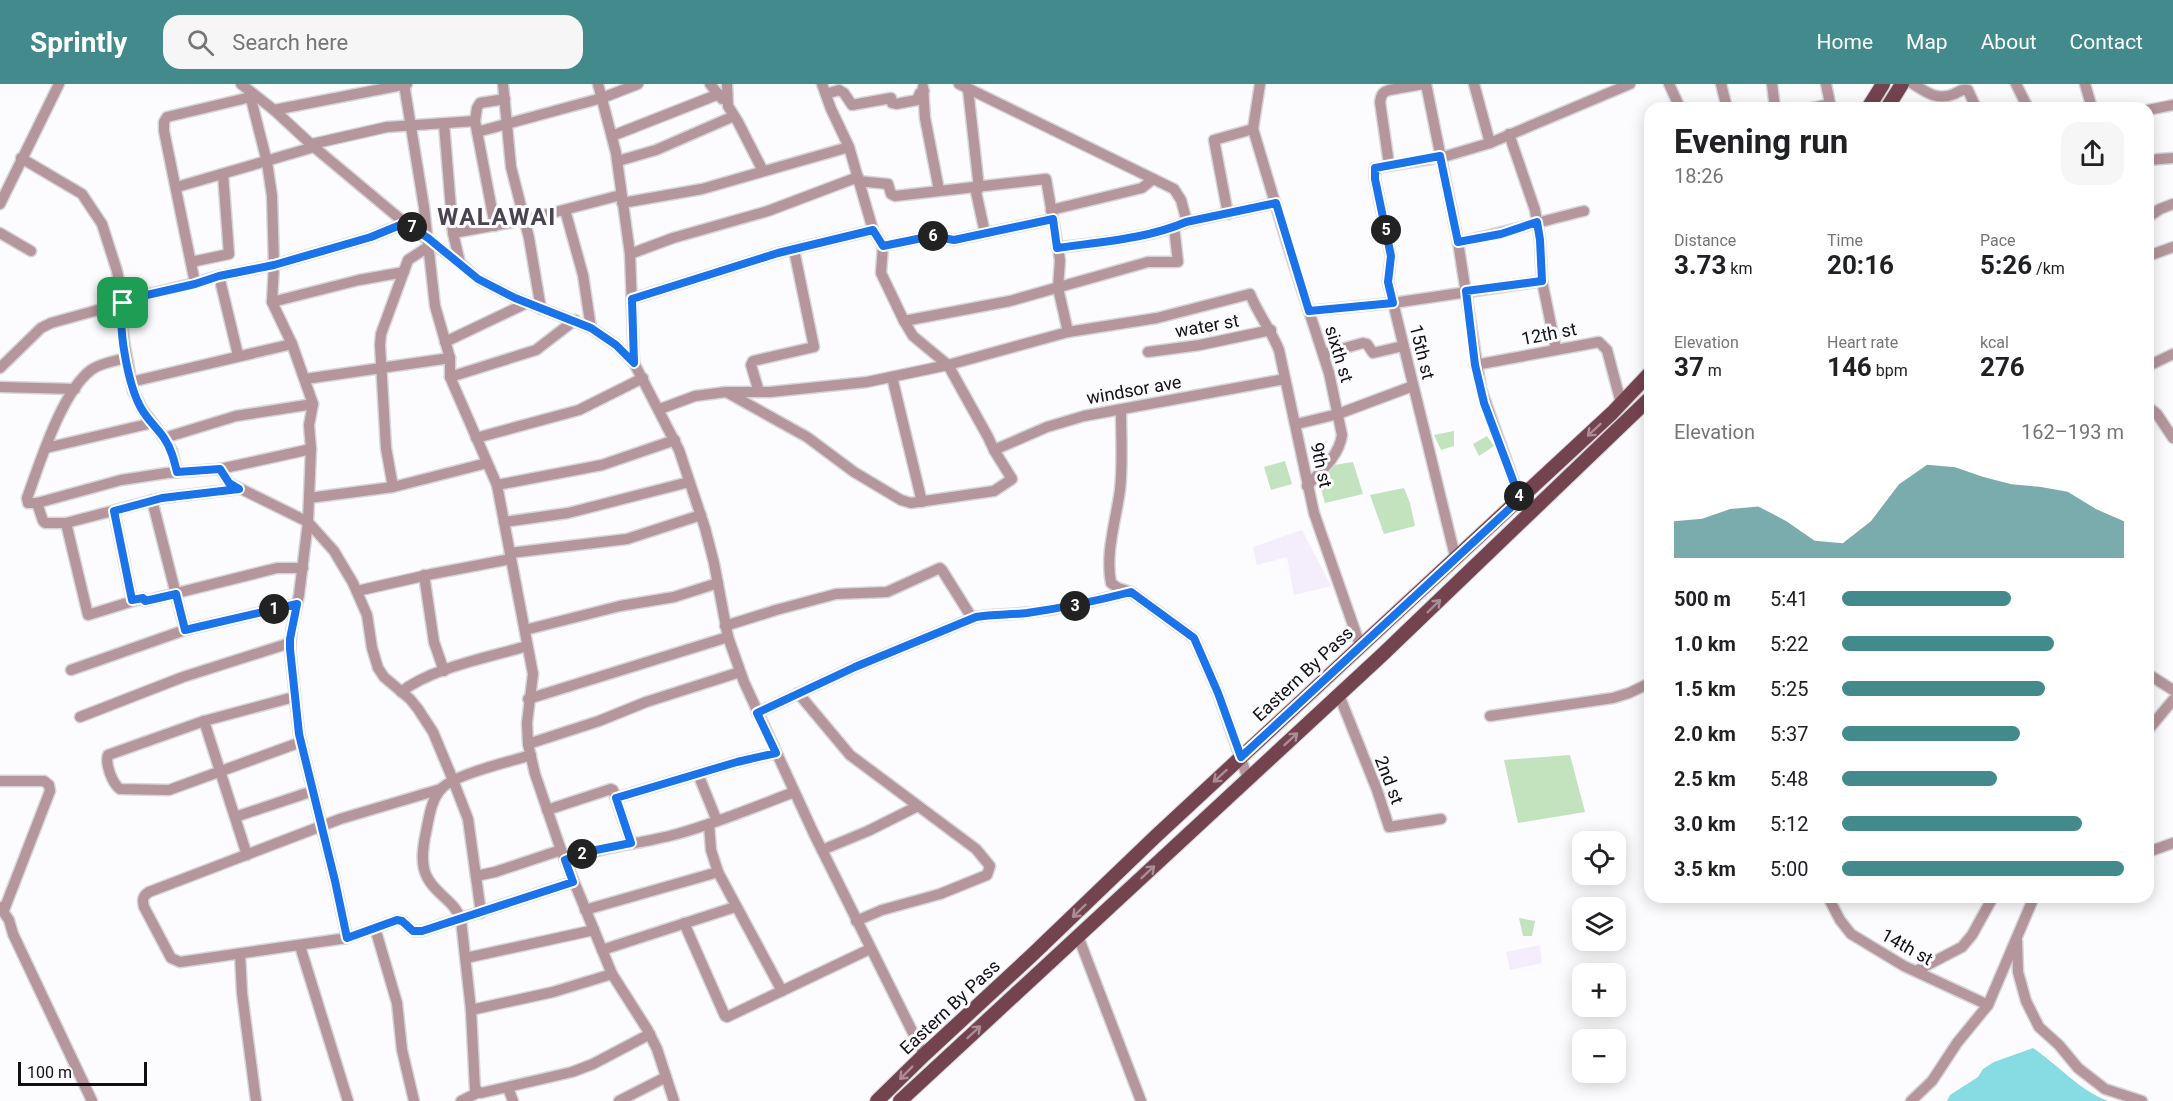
<!DOCTYPE html>
<meta charset="utf-8">
<style>
body{margin:0;font-family:Roboto,sans-serif;background:#f6f6f6;color:#202124;height:100vh;display:flex;flex-direction:column;font-size:22px;white-space:nowrap}
*{box-sizing:border-box;margin:0}
p{font-size:20px;color:#757577}
.icon{flex:none;width:33px;height:33px;fill:none;stroke:currentColor;stroke-width:2;stroke-linecap:round;stroke-linejoin:round}
.map{position:relative;flex:1;overflow:hidden}
.drawer{position:absolute;left:1644px;top:18px;width:510px;height:801px;display:flex;flex-direction:column;background:#fff;border-radius:18px;box-shadow:0 3px 15px #0003}
.drawer>*{flex:none}
.buttons{position:absolute;left:1572px;top:747px;display:grid;gap:12px}
.buttons a{display:grid;place-items:center;width:54px;height:54px;border-radius:12px;background:#fff;box-shadow:0 3px 15px #0003;font-size:30px}
.scale{position:absolute;left:18px;bottom:15px;width:129px;box-sizing:border-box;padding-left:6px;border:3px solid #110e14;border-top:0;font-size:16px;line-height:21px;white-space:nowrap;color:#110e14;-webkit-text-stroke:4px #fcfbfe;paint-order:stroke}
.pin{position:absolute;display:grid;place-items:center;width:51px;height:51px;color:#fff;margin:-26px;border-radius:12px;box-shadow:0 3px 9px #0006}
.km{position:absolute;width:30px;height:30px;margin:-15px;border-radius:50%;background:#222;color:#fff;font-size:16px;line-height:30px;text-align:center}
.round{display:grid;place-items:center;flex:none;width:63px;height:63px;border-radius:18px;background:#f6f6f6}
.head{display:flex;align-items:center;justify-content:space-between;height:102px;padding:0 30px}
h1{font-size:33px;font-weight:700;line-height:45px}
.stats{display:grid;grid-template-columns:repeat(3,1fr);gap:9px;height:102px;padding:6px 30px}
.stats div{display:grid;align-content:center}
.stats b{font-size:26px;font-weight:700}
.stats small{font-size:16px;font-weight:400}
.stats p{font-size:16px}
.chart{height:168px;padding:12px 30px}
.chart p{display:flex;justify-content:space-between}
.chart svg{width:100%;height:108px;margin-top:6px;fill:#428a8b;opacity:.7}
ul{padding:0 30px;list-style:none;font-size:20px}
li{display:grid;grid-template-columns:96px 72px 1fr;align-items:center;height:45px}
li i{height:15px;border-radius:8px;background:#428a8b}
header{display:flex;align-items:center;gap:36px;box-sizing:border-box;height:84px;padding:0 30px;background:#428a8b;color:#fff}
header strong{font-size:28px}
nav{display:flex;gap:33px;margin-inline-start:auto;font-size:21px}
.search{width:420px;height:54px;background:#f6f6f6;display:flex;align-items:center;gap:15px;box-sizing:border-box;padding:0 21px;border-radius:18px;color:#757577;font-size:22px}
.map>svg:first-child{display:block}
.built{fill:#f3edfc}
.green{fill:#c2e3be}
.water{fill:#87dbe2}
.lines{fill:none;stroke-linecap:round;stroke-linejoin:round}
.minor-casing{stroke:#d6d5d9;stroke-width:13}
.major-casing{stroke:#d6d5d9;stroke-width:16}
.minor{stroke:#b4969c;stroke-width:10}
.major{stroke:#744350;stroke-width:14}
.oneway{stroke:#aa8d96}
.route-casing{stroke:#fff;stroke-width:12}
.route{stroke:#1a73e8;stroke-width:8}
.labels{text-anchor:middle;stroke-width:6;stroke-linejoin:round;paint-order:stroke}
.street-label{font-size:18px;fill:#110e14;stroke:#fcfbfe}
.district-label{font-size:24px;font-weight:bold;letter-spacing:1.5px;fill:#494351;stroke:#fcfbfe}
</style>
<header>
<strong>Sprintly</strong>
<div class="search"><svg class="icon" aria-label="search" viewBox="0 0 24 24"><circle cx="10" cy="10" r="6"/><path d="M15 15l6 6"/></svg>Search here</div>
<nav><a>Home</a><a>Map</a><a>About</a><a>Contact</a></nav>
</header>
<div class="map">
<svg width="2173" height="1017" viewBox="0 0 2173 1017">
<rect width="100%" height="100%" fill="#fcfbfe"/>
<g class="built">
<polygon points="1302,446 1331,502 1294,511 1287,473 1257,481 1253,463"/>
<polygon points="1540,861 1542,879 1510,886 1506,868"/>
</g>
<g class="green">
<polygon points="1454,347 1454,362 1441,366 1434,351"/>
<polygon points="1487,352 1494,362 1479,372 1473,360"/>
<polygon points="1285,377 1292,400 1271,406 1264,383"/>
<polygon points="1353,378 1363,410 1325,419 1315,384"/>
<polygon points="1404,404 1410,419 1415,442 1384,450 1370,411"/>
<polygon points="1570,671 1585,728 1518,739 1504,676"/>
<polygon points="1519,834 1535,837 1532,852 1523,852"/>
</g>
<path class="water" d="M2033,964C2058,981 2079,1006 2108,1017H1947L1950,1011L1978,993L1983,985L1994,978Z"/>
<g class="lines">
<defs>
<g id="minor">
<polyline points="241,0 274,26 314,63 405,139 460,179 478,195 515,214 591,244 616,261 634,279 679,366 705,444 714,479 728,553 744,598 814,750 924,971"/>
<polyline points="404,0 424,123 435,222 450,274 450,293 497,401 533,590 527,639 528,660 535,690 561,766 612,890 647,945 657,965 674,1017"/>
<polyline points="503,0 511,83 529,154 541,225"/>
<polyline points="598,0 616,69 630,170 634,279"/>
<polyline points="710,0 722,15"/>
<polyline points="727,0 728,22 738,38 763,87"/>
<polyline points="959,0 1174,105 1181,116 1187,138"/>
<path d="M1260,0L1253,45L1287,159L1329,289L1342,351C1339,372 1321,387 1307,402"/>
<polyline points="1426,0 1458,158 1481,305 1520,415"/>
<polyline points="1474,0 1490,59"/>
<polyline points="1669,0 1680,24"/>
<polyline points="1721,0 1727,24"/>
<polyline points="1772,0 1775,24"/>
<polyline points="1826,0 1831,24"/>
<path d="M1913,0C1926,8 1938,17 1954,10C1960,7 1962,5 1968,6L1976,24"/>
<polyline points="2016,0 2028,24"/>
<polyline points="2085,0 2092,24"/>
<polyline points="923,3 925,34 939,106"/>
<polyline points="968,5 979,104 976,108 985,149"/>
<polyline points="249,7 267,78 272,112 274,181 272,218 292,260 313,320 309,341 311,365 308,438 299,511 292,544 290,565 299,650 335,797 347,854"/>
<polyline points="826,10 839,6 844,9 852,21 891,14 892,19 896,20 917,16 920,9 924,7"/>
<polyline points="1812,24 1830,20"/>
<polyline points="274,26 407,0"/>
<polyline points="2148,26 2173,21"/>
<polyline points="444,40 453,149 460,179"/>
<polyline points="477,48 602,14 638,0"/>
<polyline points="1509,50 1535,126 1540,156 1542,197 1556,265"/>
<polyline points="612,52 719,10"/>
<polyline points="312,60 387,43 475,37"/>
<polyline points="21,74 82,110 102,140 117,187 123,219 121,232 124,257 133,307 142,325 164,354 172,367 177,388"/>
<polyline points="2148,76 2173,74"/>
<polyline points="618,77 656,66 734,32"/>
<path d="M1389,80L1380,18C1381,12 1382,8 1389,6L1423,0"/>
<polyline points="858,97 888,100 891,110 895,112 1046,95 1060,176 1058,204 1068,248"/>
<polyline points="177,103 314,63"/>
<polyline points="622,119 702,105 849,63"/>
<polyline points="0,120 59,0"/>
<polyline points="565,126 583,191 591,244"/>
<polyline points="1051,126 1142,104 1153,95"/>
<polyline points="1228,130 1214,56 1253,45"/>
<polyline points="2148,133 2160,125 2173,120"/>
<polyline points="495,142 475,37 477,24 480,19 505,15"/>
<polyline points="0,149 31,167"/>
<polyline points="453,149 525,136 621,111"/>
<path d="M1458,158C1501,150 1541,137 1584,127"/>
<polyline points="883,162 932,152 954,156 1053,135"/>
<path d="M1057,164C1100,158 1147,155 1187,138L1276,119"/>
<polyline points="630,170 673,154 768,127 858,93"/>
<polyline points="2148,172 2173,163"/>
<polyline points="191,178 229,170 223,90"/>
<polyline points="219,192 238,271"/>
<polyline points="195,199 164,47 164,38 167,33 251,13"/>
<polyline points="632,215 778,169 873,146"/>
<polyline points="272,218 359,196 404,188"/>
<polyline points="1309,227 1393,219 1542,197"/>
<polyline points="904,237 1010,217 1148,178 1178,178 1174,143"/>
<polyline points="445,258 527,219"/>
<polyline points="1148,268 1200,261 1271,246"/>
<polyline points="1323,270 1363,259 1367,260 1373,269 1403,262"/>
<path d="M126,274C115,277 100,279 91,286C61,309 40,379 27,414L28,419H37L121,396L167,389L220,385L311,365"/>
<polyline points="1475,281 1599,258 1607,266 1621,319"/>
<polyline points="2148,282 2173,270"/>
<polyline points="0,284 41,244 51,239 123,219 125,216 195,199 219,192 274,181 371,153 405,139"/>
<polyline points="450,293 536,266 575,236"/>
<polyline points="892,293 922,418"/>
<polyline points="305,295 450,274"/>
<polyline points="131,298 292,260"/>
<polyline points="0,303 75,305"/>
<polyline points="759,308 751,281 753,277 814,263 794,166"/>
<polyline points="728,309 807,353 854,388 901,416 911,419 994,407 1012,395 994,366 988,353 948,281 913,252 904,237 881,189 883,162 873,146 849,63 831,25 822,0"/>
<polyline points="2148,323 2157,330 2173,354"/>
<path d="M660,325L695,312L726,308H770L867,298L948,281L1068,248L1157,234L1250,210C1258,230 1271,246 1279,266L1314,429L1360,561"/>
<path d="M1121,326C1121,352 1123,380 1120,406C1116,436 1105,469 1111,499L1118,504L1131,508L1194,554L1218,609L1248,695"/>
<polyline points="1297,340 1338,330 1413,302"/>
<polyline points="164,354 236,332 313,320"/>
<polyline points="476,354 579,326 643,294"/>
<polyline points="46,364 152,339"/>
<polyline points="994,366 1047,343 1084,332 1285,295"/>
<polyline points="220,385 229,399 308,438 334,467 353,499 367,531 372,564 378,584 384,593 410,615 418,625 433,648 453,696 468,735 481,829"/>
<polyline points="497,401 602,381 675,356"/>
<polyline points="393,403 386,364 380,261 381,250 408,176 428,163"/>
<polyline points="309,414 393,403 487,379"/>
<polyline points="152,416 185,546"/>
<polyline points="37,419 43,437 45,439 66,439 162,414 238,405"/>
<polyline points="114,427 132,516"/>
<polyline points="504,438 568,429 689,398"/>
<polyline points="66,439 88,531 143,514 145,517 277,484 303,484"/>
<polyline points="510,469 627,455 701,431"/>
<polyline points="1456,476 1388,198 1391,172 1375,95 1375,84 1443,73 1490,59 1630,0"/>
<polyline points="424,491 434,558 444,587"/>
<polyline points="357,507 432,490 511,475"/>
<polyline points="725,542 776,526 836,510 887,508 940,484 942,486 972,534"/>
<polyline points="525,546 620,522 674,513 718,499"/>
<polyline points="71,586 185,546 297,520"/>
<polyline points="2148,590 2173,606"/>
<path d="M401,608C431,584 490,573 527,562"/>
<polyline points="798,609 850,671 976,765 990,782 987,791 940,810 882,826 856,837"/>
<polyline points="1339,611 1377,706 1389,743 1441,735"/>
<path d="M294,613L204,637L108,671C105,680 112,699 120,705L169,706L301,658"/>
<polyline points="528,615 728,553"/>
<path d="M757,629L855,583L976,533C992,530 1007,531 1023,529C1059,526 1095,517 1130,508"/>
<polyline points="1490,632 1613,614 1629,609 1650,599"/>
<polyline points="80,633 183,593 290,559"/>
<polyline points="204,637 247,771"/>
<polyline points="2148,646 2173,616"/>
<polyline points="528,660 599,637 646,618 740,588"/>
<path d="M531,671C509,678 455,690 441,705C431,716 429,734 426,748C423,762 420,780 427,793C435,810 455,817 461,836L471,926L475,1005L481,1009L572,988L593,980L650,950"/>
<polyline points="698,690 717,737"/>
<polyline points="0,697 44,697 49,701 50,707 4,826"/>
<path d="M441,705L340,735L149,808C143,812 142,815 144,823L171,874L180,878L347,854L397,836L402,837L413,847H422L573,798"/>
<polyline points="616,714 737,678 776,669"/>
<polyline points="547,726 611,705 613,706 631,759"/>
<polyline points="235,733 313,707"/>
<polyline points="709,740 711,766 718,788 782,907"/>
<polyline points="822,766 868,747 918,722"/>
<polyline points="2148,768 2173,759"/>
<path d="M565,776C601,763 640,760 677,750C717,739 755,723 794,708"/>
<polyline points="476,792 495,788 561,766"/>
<polyline points="1828,813 1840,836 1851,850 1904,882 1988,921"/>
<polyline points="0,823 9,836 13,850 92,1017"/>
<polyline points="585,826 718,788"/>
<polyline points="684,839 725,932 727,933 870,865"/>
<polyline points="375,844 397,919 402,966 414,1017"/>
<polyline points="1078,852 1141,1017"/>
<polyline points="2017,857 2018,888 2026,917 2039,943 2059,961 2078,984 2105,1005 2142,1017"/>
<polyline points="300,862 348,1017"/>
<polyline points="602,866 735,823"/>
<polyline points="240,870 242,909 256,1017"/>
<polyline points="466,874 594,846"/>
<polyline points="1916,887 1962,863 1972,851 1993,813"/>
<polyline points="471,926 553,908 612,890"/>
<polyline points="508,1004 513,1017"/>
<polyline points="461,1017 477,1009"/>
<polyline points="619,1017 666,993"/>
<polyline points="1911,1017 1932,997 1957,959 1988,921 2034,813"/>
</g>
<g id="major">
<polyline points="1868,24 1883,0"/>
<polyline points="1887,24 1902,0"/>
<polyline points="877,1017 924,971 1031,872 1156,752 1612,329 1650,289"/>
<polyline points="900,1017 1382,571 1650,314"/>
</g>
</defs>
<use href="#minor" class="minor-casing"/>
<use href="#major" class="major-casing"/>
<use href="#minor" class="minor"/>
<use href="#major" class="major"/>
</g>
<defs><path id="oneway-shaft" d="M-6 0H5M1.5-3L5.5 0L1.5 3" fill="none" stroke-width="1.6" stroke-linecap="round" stroke-linejoin="round" transform="scale(1.5)"/></defs>
<g class="oneway">
<use href="#oneway-shaft" transform="translate(1594 346) rotate(137)"/>
<use href="#oneway-shaft" transform="translate(1434 522) rotate(-44)"/>
<use href="#oneway-shaft" transform="translate(1291 655) rotate(-43)"/>
<use href="#oneway-shaft" transform="translate(1220 692) rotate(138)"/>
<use href="#oneway-shaft" transform="translate(1148 788) rotate(-43)"/>
<use href="#oneway-shaft" transform="translate(1079 827) rotate(136)"/>
<use href="#oneway-shaft" transform="translate(974 948) rotate(-43)"/>
<use href="#oneway-shaft" transform="translate(906 989) rotate(135)"/>
</g>
<g class="lines">
<defs>
<path id="route" d="M1440,72L1458,158L1501,150L1537,138L1540,156L1542,197L1466,207L1475,281L1484,319L1520,415L1241,673L1218,609L1194,554L1131,508C1096,517 1062,524 1027,529C1010,531 993,530 976,533L855,583L757,629L776,669L737,678L616,714L631,759L586,768L565,776L573,798L422,847H413L402,837L397,836L347,854L335,797L299,650L290,565V555L297,520L185,546L176,510L145,517L143,514L132,516L114,427L162,414L239,405L229,399L220,385L177,388C174,376 171,364 164,354C157,344 147,335 141,324C129,303 115,238 125,216L195,200L219,192L274,181L371,153L405,139L428,154L478,195L515,214L591,244L616,261L634,279L632,215L778,169L873,146L883,162L932,152L954,156L1053,135L1057,164C1099,158 1147,155 1186,138L1276,119L1309,227L1393,219L1388,198L1391,172L1375,95V84Z"/>
</defs>
<use href="#route" class="route-casing"/>
<use href="#route" class="route"/>
</g>
<g class="labels">
<g class="street-label">
<text transform="translate(1207 242) rotate(-10)" y="6">water st</text>
<text transform="translate(1549 250) rotate(-11)" y="6">12th st</text>
<text transform="translate(1422 268) rotate(76)" y="6">15th st</text>
<text transform="translate(1339 270) rotate(73)" y="6">sixth st</text>
<text transform="translate(1134 306) rotate(-10)" y="6">windsor ave</text>
<text transform="translate(1321 381) rotate(78)" y="6">9th st</text>
<text transform="translate(1303 590) rotate(-43)" y="6">Eastern By Pass</text>
<text transform="translate(1389 696) rotate(69)" y="6">2nd st</text>
<text transform="translate(1907 863) rotate(29)" y="6">14th st</text>
<text transform="translate(950 923) rotate(-43)" y="6">Eastern By Pass</text>
</g>
<g class="district-label">
<text x="497" y="141">WALAWAI</text>
</g>
</g>
</svg>
<div class="buttons">
<a><svg class="icon" aria-label="locate" viewBox="0 0 24 24"><circle cx="12" cy="12" r="6"/><path d="M12 2v4M12 18v4M2 12h4M18 12h4"/></svg></a>
<a><svg class="icon" aria-label="layers" viewBox="0 0 24 24"><path d="M12 4l9 5-9 5-9-5zM3 14l9 5 9-5"/></svg></a>
<a>+</a>
<a>−</a>
</div>
<div class="scale">100 m</div>
<div class="pin" style="left:123px;top:219px;background:#1e9e55"><svg class="icon" aria-label="arrive" viewBox="0 0 24 24"><path d="M6 21V4h12l-3 4 3 4H6"/></svg></div>
<b class="km" style="left:274px;top:525px">1</b>
<b class="km" style="left:582px;top:770px">2</b>
<b class="km" style="left:1075px;top:522px">3</b>
<b class="km" style="left:1519px;top:412px">4</b>
<b class="km" style="left:1386px;top:146px">5</b>
<b class="km" style="left:933px;top:152px">6</b>
<b class="km" style="left:412px;top:143px">7</b>
<section class="drawer">
<div class="head"><div><h1>Evening run</h1><p>18:26</p></div><a class="round"><svg class="icon" aria-label="share" viewBox="0 0 24 24"><path d="M12 15V3M7 8l5-5 5 5M5 13v7h14v-7"/></svg></a></div>
<div class="stats">
<div><p>Distance</p><b>3.73<small> km</small></b></div>
<div><p>Time</p><b>20:16</b></div>
<div><p>Pace</p><b>5:26<small> /km</small></b></div>
</div>
<div class="stats">
<div><p>Elevation</p><b>37<small> m</small></b></div>
<div><p>Heart rate</p><b>146<small> bpm</small></b></div>
<div><p>kcal</p><b>276</b></div>
</div>
<div class="chart"><p><span>Elevation</span>162–193 m</p>
<svg viewBox="0 0 160 44" preserveAspectRatio="none"><path d="M0 44V29L10 28L20 24L30 23L40 29L50 37L60 38L70 29L80 14L90 6L100 7L110 11L120 14L130 15L140 17L150 24L160 29V44z"/></svg>
</div>
<ul>
<li><b>500 m</b>5:41<i style="width:60%"></i></li>
<li><b>1.0 km</b>5:22<i style="width:75%"></i></li>
<li><b>1.5 km</b>5:25<i style="width:72%"></i></li>
<li><b>2.0 km</b>5:37<i style="width:63%"></i></li>
<li><b>2.5 km</b>5:48<i style="width:55%"></i></li>
<li><b>3.0 km</b>5:12<i style="width:85%"></i></li>
<li><b>3.5 km</b>5:00<i style="width:100%"></i></li>
</ul>
</section>
</div>
